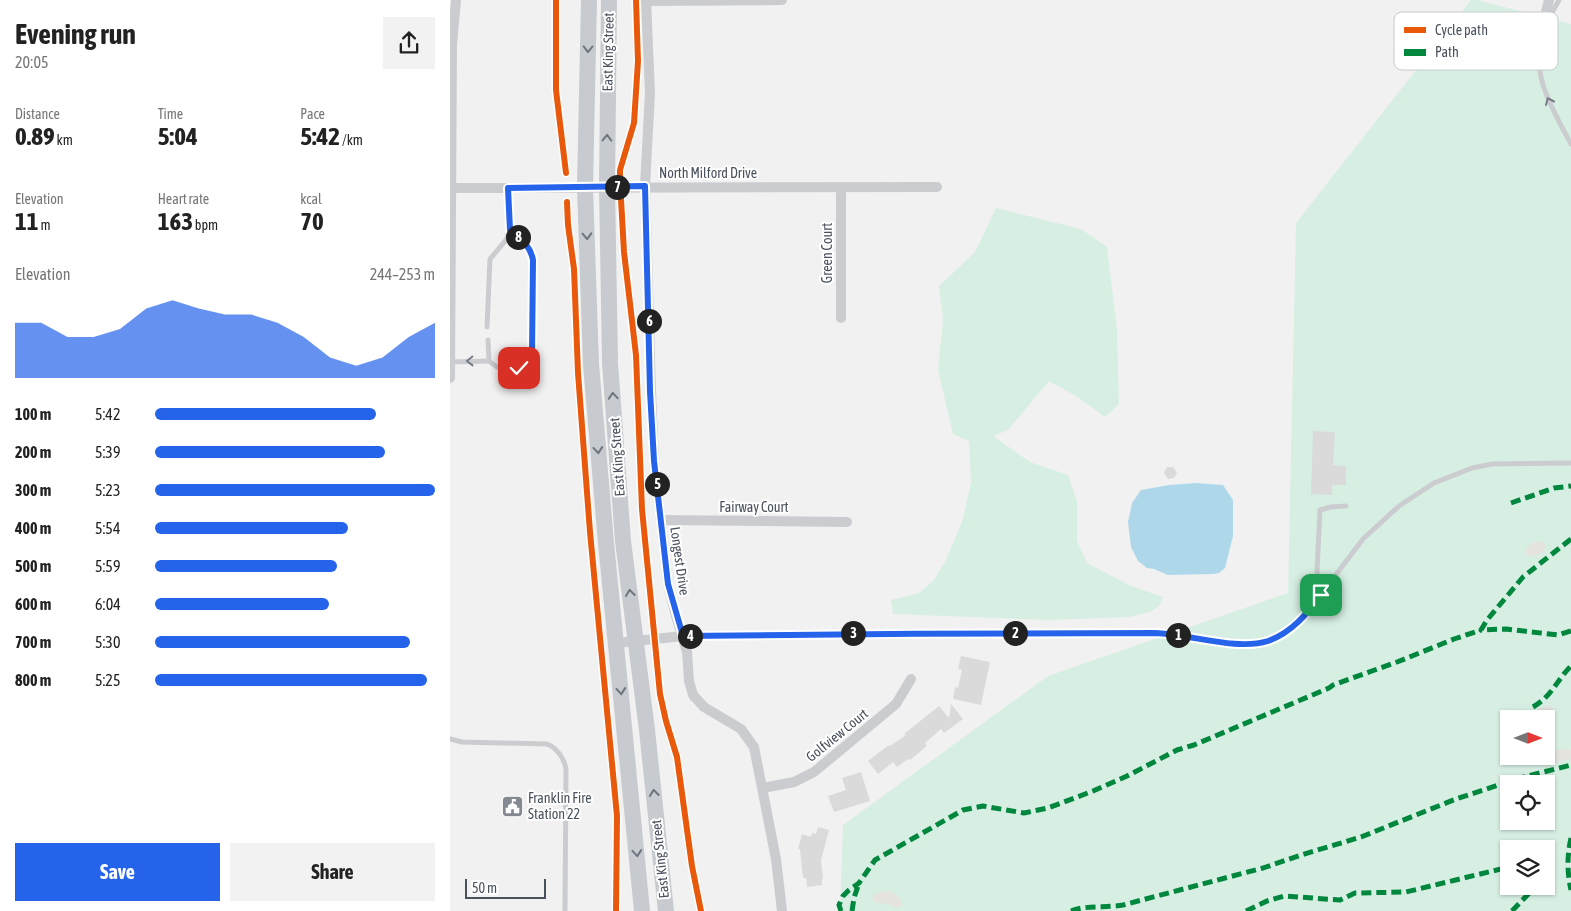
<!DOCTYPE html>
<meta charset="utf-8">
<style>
body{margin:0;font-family:"Asap Condensed",sans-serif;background:#f2f2f2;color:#222;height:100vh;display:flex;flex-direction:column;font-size:19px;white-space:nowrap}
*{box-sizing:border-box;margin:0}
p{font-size:16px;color:#767676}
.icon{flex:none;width:28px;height:28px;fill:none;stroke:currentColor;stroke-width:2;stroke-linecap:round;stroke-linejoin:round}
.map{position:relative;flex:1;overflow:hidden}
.details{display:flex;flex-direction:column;background:#fff;width:450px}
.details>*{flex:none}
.needle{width:32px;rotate:90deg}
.fabs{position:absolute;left:1050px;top:710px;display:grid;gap:10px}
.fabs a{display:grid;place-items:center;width:55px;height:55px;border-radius:0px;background:#fff;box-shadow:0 1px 4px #0004;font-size:25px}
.scale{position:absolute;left:15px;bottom:12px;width:81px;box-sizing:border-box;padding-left:5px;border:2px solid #49515d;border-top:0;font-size:14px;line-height:18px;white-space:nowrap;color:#49515d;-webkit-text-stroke:4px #fff;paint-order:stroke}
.pin{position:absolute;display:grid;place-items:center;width:42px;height:42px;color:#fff;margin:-21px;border-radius:10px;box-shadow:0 2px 8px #0006}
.km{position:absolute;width:25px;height:25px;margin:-12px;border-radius:50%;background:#222;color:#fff;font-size:14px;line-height:25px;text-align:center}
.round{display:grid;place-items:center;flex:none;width:52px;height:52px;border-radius:0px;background:#f2f2f2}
.head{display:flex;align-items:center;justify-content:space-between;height:85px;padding:0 15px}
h1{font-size:28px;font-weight:700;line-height:38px}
.stats{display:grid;grid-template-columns:repeat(3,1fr);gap:8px;height:85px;padding:5px 15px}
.stats div{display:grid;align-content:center}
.stats b{font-size:25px;font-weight:700}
.stats small{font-size:14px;font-weight:400}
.stats p{font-size:14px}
.chart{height:140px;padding:10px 15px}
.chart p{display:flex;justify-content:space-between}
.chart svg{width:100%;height:90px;margin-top:5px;fill:#2563eb;opacity:.7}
.button{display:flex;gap:10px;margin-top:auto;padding:10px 15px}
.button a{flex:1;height:58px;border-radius:0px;background:#2563eb;color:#fff;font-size:20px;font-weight:700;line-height:58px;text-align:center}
.button a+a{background:#f2f2f2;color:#222}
ul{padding:0 15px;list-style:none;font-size:16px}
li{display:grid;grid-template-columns:80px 60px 1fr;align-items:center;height:38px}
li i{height:12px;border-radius:6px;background:#2563eb}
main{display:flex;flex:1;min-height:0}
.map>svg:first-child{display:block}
.green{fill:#d7efe3;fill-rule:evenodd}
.sand{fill:#e4e3de}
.water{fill:#aed8ea}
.building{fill:#dadadb}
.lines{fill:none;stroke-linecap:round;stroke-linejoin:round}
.service{stroke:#cbcccf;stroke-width:5}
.minor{stroke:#cbcccf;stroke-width:10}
.primary{stroke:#c7cace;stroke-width:16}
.quiet{stroke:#00873e;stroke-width:5;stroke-dasharray:10 5;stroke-linecap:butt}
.cycleway-casing{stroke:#fff;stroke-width:9}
.cycleway{stroke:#e8590c;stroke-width:6}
.oneway{stroke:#6f757f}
.oneway2{stroke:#767c85}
.route-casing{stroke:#fff;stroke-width:10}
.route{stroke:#2563eb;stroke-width:6}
.labels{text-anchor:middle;stroke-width:4;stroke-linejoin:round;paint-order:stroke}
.street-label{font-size:14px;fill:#49515d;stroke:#fff}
.poi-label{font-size:14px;fill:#49515d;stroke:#fff;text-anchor:start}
.key{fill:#fff;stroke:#c8cbce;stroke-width:1}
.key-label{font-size:14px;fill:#49515d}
</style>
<main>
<section class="details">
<div class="head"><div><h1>Evening run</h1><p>20:05</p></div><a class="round"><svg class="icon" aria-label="share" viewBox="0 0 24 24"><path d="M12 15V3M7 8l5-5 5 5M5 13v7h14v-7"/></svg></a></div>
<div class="stats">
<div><p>Distance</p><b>0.89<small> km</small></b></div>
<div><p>Time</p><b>5:04</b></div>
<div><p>Pace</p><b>5:42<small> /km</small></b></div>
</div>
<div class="stats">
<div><p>Elevation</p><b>11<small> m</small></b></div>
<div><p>Heart rate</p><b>163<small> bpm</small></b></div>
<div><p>kcal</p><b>70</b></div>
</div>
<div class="chart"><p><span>Elevation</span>244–253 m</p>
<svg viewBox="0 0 160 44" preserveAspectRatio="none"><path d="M0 44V17L10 17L20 24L30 24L40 20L50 10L60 6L70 10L80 13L90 13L100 17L110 24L120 34L130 38L140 34L150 24L160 17V44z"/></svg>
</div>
<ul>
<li><b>100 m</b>5:42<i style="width:79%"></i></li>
<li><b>200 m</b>5:39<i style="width:82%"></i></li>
<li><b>300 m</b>5:23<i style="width:100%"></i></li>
<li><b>400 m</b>5:54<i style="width:69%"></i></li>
<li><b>500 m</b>5:59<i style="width:65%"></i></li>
<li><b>600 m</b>6:04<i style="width:62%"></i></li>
<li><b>700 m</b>5:30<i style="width:91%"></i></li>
<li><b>800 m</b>5:25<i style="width:97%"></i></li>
</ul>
<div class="button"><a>Save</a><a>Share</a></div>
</section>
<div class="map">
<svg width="1121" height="911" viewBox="0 0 1121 911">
<rect width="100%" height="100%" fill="#f1f1f1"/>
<g class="green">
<path d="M1021,0H1027L1121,24V911H390L393,825L598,676L838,593L846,223ZM1059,719H1096V756H1059ZM1059,784H1096V821H1059ZM1059,849H1096V886H1059Z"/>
<polygon points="546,208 631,229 657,247 667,330 669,404 655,417 629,398 599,381 558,430 543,436 580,462 618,475 627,501 627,541 637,563 681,586 713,597 709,606 700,612 679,617 599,620 443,614 441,600 469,593 484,580 496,560 513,519 521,482 519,441 503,434 488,370 493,319 489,286 525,252"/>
</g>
<g class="sand">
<polygon points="1092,541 1096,545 1093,552 1083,557 1076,554 1075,550 1080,544"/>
<path d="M1100,705L1103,709C1101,719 1090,719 1082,719L1080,717L1084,710Z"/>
<path d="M1117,749L1121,750V759L1119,760L1103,763L1096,759C1098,749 1109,750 1117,749Z"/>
<path d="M435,891C443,892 449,895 452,902V906L446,908L439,904L428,903L423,901L422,896L424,894Z"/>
</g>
<polygon class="water" points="746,483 773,485 783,500 783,536 775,568 769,573 764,574 718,575 704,569 697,568 688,561 681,547 678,522 682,503 691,490 719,485"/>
<g class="building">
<polygon points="863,431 885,432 883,465 896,466 896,485 882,485 882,495 861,494"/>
<polygon points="717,467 723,467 727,473 724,478 718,479 714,473"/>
<polygon points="511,656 540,662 531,705 503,699 505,687 508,688 512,670 508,669"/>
<polygon points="501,704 513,719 494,733 491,729 475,743 477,746 460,760 458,759 447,767 443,762 428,774 418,761 439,745 440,746 456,735 454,734 489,706 499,718"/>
<polygon points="411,772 420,801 384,812 378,796 396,790 392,778"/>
<polygon points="368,827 379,830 371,860 373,879 372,879 372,885 357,887 356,878 353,878 350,849 348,849 352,834 361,837 362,833 366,834"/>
</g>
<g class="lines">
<g class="service">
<polyline points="1097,22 1109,0"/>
<path d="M1092,32C1080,74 1102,108 1121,144"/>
<polyline points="37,327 40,259 56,240 60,230"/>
<path d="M38,340L39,361L47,367L69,368L77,366L82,354L83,260C80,245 71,239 60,230L58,188"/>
<polyline points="0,362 39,361"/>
<polyline points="871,595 867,572 870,510 881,507 896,506"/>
<polyline points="233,636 461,632 719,633 796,645 818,641 840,630 860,609 913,539 949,506 984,483 1022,468 1042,464 1121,463"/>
<path d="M0,739L12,742L97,744C107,748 114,758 116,769L115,911"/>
</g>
<g class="minor">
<polyline points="196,0 200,93 195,186 201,391 204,461 218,584 226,616 237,652 239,681 243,695 254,707 291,729 304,747 326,859 332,911"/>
<polyline points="196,1 332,0"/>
<polyline points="1091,33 1099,0"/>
<polyline points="391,187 391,318"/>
<polyline points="0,188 487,187"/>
<polyline points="0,378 2,45 6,0"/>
<polyline points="211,520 397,522"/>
<polyline points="166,643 233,636"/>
<polyline points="313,788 344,782 364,772 446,704 461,679"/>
</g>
<g class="primary">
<polyline points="139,0 135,187 141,364 156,543 192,911"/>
<polyline points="159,0 157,187 160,363 173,541 197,730 216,911"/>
</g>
<g class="quiet">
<polyline points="1061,503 1104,488 1121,486"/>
<polyline points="1121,539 1073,577 1037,620 1031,630 1056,629 1108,635 1121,631"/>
<path d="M1083,707C1103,695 1106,681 1121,666"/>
<path d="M1121,838C1117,856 1117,872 1121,890"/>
<polyline points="391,911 389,905 393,896 399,890 409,883 425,860 513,810 533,806 574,813 598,808 643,791 677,776 727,750 744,745 879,688 883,685 947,662 1004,639 1031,630"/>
<polyline points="402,911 404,898 409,883"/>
<path d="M621,911C635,905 657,908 673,905L813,868L851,855L911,837L1006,799L1070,778L1121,765"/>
<polyline points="796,911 817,901 834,896 890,900 905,893 956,892 1059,867"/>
<polyline points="1062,911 1086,886"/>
</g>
<defs>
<g id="cycleway">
<polyline points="106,0 106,90 116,173"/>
<polyline points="170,177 170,170 184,123 188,61 186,0"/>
<polyline points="171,199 174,252 186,355 192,509 210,694 216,721 227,757 242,866 251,911"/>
<polyline points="117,202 118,225 124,269 128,373 140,532 167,816 166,911"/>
</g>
</defs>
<use href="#cycleway" class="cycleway-casing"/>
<use href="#cycleway" class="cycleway"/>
</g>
<defs><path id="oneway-chevron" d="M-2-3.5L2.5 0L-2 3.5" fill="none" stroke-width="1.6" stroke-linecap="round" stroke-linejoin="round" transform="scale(1.25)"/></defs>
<g class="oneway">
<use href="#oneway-chevron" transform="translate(138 49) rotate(91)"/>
<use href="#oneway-chevron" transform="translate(157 138) rotate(-89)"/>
<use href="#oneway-chevron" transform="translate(137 236) rotate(88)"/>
<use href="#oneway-chevron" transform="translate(163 396) rotate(-94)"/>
<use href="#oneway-chevron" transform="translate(148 450) rotate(85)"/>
<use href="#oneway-chevron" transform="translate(180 593) rotate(-97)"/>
<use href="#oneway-chevron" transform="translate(171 691) rotate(85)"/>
<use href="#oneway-chevron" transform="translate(204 793) rotate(-96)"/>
<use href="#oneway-chevron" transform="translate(187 853) rotate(85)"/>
</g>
<g class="oneway2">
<use href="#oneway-chevron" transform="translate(1099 101) rotate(-114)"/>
<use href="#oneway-chevron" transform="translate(20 361) rotate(179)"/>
</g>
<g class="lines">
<defs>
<path id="route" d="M69,368L76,366L82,354L83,260C80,245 71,239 60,230L58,188L195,186L200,391L204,461L218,584L233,636C390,634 548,633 705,633C740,634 786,651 818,641C841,633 857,614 871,595"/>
</defs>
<use href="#route" class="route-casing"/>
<use href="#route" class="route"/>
</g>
<defs>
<symbol id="civic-square" viewBox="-11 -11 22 22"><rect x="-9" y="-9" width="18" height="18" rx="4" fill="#848991" stroke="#fff"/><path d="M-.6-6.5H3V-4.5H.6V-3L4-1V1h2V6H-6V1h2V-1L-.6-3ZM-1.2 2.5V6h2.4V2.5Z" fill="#fff"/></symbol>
</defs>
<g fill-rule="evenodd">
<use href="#civic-square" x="50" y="794" width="25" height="25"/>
</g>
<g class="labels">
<g class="street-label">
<text transform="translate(158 52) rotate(-89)" y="5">East King Street</text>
<text x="258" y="178">North Milford Drive</text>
<text transform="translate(377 253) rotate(-90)" y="5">Green Court</text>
<text transform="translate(167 457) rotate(-94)" y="5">East King Street</text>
<text x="304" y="512">Fairway Court</text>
<text transform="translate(230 561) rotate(82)" y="5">Longest Drive</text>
<text transform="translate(387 735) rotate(-39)" y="5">Golfview Court</text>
<text transform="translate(210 859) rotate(-96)" y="5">East King Street</text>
</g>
<g class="poi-label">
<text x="78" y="803">Franklin Fire<tspan x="78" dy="16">Station 22</tspan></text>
</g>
</g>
<rect x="944" y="12" width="164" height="58" rx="8" class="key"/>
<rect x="954" y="27" width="22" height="6" fill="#e8590c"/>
<rect x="954" y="49" width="22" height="7" fill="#00873e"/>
<g class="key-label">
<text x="985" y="35">Cycle path</text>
<text x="985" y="57">Path</text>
</g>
</svg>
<div class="fabs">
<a><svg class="needle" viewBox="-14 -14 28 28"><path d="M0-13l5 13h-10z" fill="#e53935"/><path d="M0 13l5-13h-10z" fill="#767676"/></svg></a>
<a><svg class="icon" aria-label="locate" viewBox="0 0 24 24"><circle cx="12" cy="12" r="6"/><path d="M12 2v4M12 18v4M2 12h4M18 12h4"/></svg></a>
<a><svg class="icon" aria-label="layers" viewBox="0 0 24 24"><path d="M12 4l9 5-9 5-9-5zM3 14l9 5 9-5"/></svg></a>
</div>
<div class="scale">50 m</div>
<div class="pin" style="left:871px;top:595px;background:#1e9e55"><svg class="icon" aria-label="arrive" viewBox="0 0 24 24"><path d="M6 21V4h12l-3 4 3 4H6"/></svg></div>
<div class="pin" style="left:69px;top:368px;background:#d93025"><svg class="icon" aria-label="check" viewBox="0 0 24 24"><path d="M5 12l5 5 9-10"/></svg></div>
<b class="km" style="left:728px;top:635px">1</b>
<b class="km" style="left:565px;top:633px">2</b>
<b class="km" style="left:403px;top:633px">3</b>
<b class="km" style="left:240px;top:636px">4</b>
<b class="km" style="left:207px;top:484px">5</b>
<b class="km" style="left:199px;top:321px">6</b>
<b class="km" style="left:167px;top:187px">7</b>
<b class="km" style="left:68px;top:237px">8</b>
</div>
</main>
